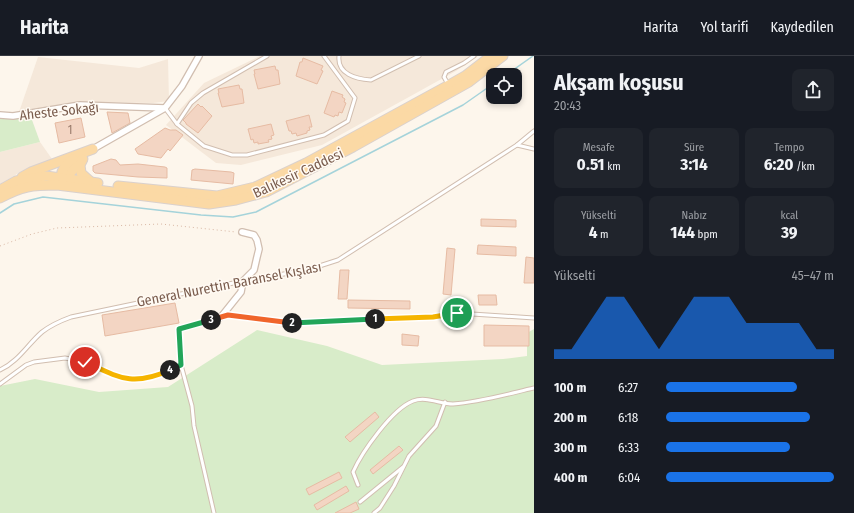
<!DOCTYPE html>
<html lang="tr">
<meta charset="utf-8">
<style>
body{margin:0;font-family:"Fira Sans Condensed",sans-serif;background:#20242c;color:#f1f3f6;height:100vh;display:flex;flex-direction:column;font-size:15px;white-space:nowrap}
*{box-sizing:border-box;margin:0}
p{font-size:13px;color:#9ea1a6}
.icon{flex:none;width:22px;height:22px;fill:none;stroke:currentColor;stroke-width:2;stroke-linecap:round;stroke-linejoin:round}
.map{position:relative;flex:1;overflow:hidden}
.drawer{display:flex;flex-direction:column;background:#171b24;width:320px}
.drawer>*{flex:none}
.controls{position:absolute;left:486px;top:12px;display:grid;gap:8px}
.controls a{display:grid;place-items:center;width:36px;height:36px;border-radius:8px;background:#171b24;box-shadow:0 2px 6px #0003;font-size:20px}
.pin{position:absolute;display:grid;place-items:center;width:34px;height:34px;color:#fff;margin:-17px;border:2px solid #fff;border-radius:50%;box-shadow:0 1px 4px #0007}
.km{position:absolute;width:20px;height:20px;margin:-10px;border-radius:50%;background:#222;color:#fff;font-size:11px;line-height:20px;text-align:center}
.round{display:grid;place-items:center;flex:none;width:42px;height:42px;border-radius:8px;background:#20242c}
.head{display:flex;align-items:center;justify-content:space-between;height:68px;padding:0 20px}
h1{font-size:22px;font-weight:700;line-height:30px}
.figures{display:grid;grid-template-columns:repeat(3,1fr);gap:6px;height:68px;padding:4px 20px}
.figures div{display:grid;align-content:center;border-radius:8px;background:#20242c;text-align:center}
.figures b{font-size:17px;font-weight:700}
.figures small{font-size:11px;font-weight:400}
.figures p{font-size:11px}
.chart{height:112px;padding:8px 20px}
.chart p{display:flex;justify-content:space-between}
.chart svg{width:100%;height:72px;margin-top:4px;fill:#1a73e8;opacity:.7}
ul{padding:0 20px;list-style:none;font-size:13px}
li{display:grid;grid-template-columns:64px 48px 1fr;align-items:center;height:30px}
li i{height:10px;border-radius:5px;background:#1a73e8}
header{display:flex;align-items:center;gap:24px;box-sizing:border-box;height:56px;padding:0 20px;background:#171b24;border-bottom:1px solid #363941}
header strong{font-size:19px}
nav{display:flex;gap:22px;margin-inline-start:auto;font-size:14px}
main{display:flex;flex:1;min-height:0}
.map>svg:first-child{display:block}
.residential{fill:#f5e8da}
.green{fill:#d8ecc9}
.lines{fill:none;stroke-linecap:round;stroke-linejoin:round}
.stream{stroke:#a5d3da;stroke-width:1.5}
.building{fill:#f3d5c3;stroke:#e6bba3}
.lane-casing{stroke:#d1beb0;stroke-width:5}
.street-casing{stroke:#d1beb0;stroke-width:8}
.primary-casing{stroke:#dad1cd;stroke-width:11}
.path{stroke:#d9b8a5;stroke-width:1;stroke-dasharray:1 3;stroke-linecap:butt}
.lane{stroke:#fff;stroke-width:3}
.street{stroke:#fff;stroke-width:5.5}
.primary{stroke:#fbd9a5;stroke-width:9}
.split-1-casing{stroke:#fff;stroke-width:8}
.split-2-casing{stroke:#fff;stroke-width:8}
.split-3-casing{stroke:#fff;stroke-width:8}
.split-4-casing{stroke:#fff;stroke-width:8}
.split-5-casing{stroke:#fff;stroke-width:8}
.split-1{stroke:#f5b400;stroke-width:5}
.split-2{stroke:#22a559;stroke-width:5}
.split-3{stroke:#f0652b;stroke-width:5}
.split-4{stroke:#22a559;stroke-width:5}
.split-5{stroke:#f5b400;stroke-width:5}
.labels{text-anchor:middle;stroke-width:3;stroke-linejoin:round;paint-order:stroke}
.number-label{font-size:12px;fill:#987a6a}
.street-label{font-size:14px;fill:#7a5c4d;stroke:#fffaf3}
</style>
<header>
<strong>Harita</strong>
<nav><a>Harita</a><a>Yol tarifi</a><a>Kaydedilen</a></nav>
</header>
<main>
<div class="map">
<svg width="534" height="457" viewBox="0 0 534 457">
<rect width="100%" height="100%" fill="#fdf6ec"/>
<g class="residential">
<polygon points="260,0 478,0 456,15 322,89 241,109 216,107 166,69 204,27"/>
<polygon points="38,1 139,12 168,3 169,45 153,47 78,46 19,56"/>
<polygon points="40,86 52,103 22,115 0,128 0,96"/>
</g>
<g class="green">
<polygon points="0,62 32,64 40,86 0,96"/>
<polygon points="534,273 534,457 0,457 0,330 35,323 99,336 168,331 257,274 327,290 382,309 503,303 527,300 527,277"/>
</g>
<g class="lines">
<g class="stream">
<polyline points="506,19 533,0"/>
<polyline points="0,157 14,148 43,141 201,159 233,161 256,156 463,49 493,28"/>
</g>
</g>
<g class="building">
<polygon points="303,2 323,10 321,14 323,15 317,28 296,20 300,6 302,6"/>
<polygon points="275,10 276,14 278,14 280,28 258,33 254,18 255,18 254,14"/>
<polygon points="239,29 240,33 242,33 244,47 222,51 218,37 219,37 218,33"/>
<polygon points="332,35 343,39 342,41 345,43 344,46 346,47 342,57 339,56 338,60 335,59 334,61 324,57"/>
<polygon points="198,48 201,51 202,50 212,60 198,77 186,68 186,67 183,64"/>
<polygon points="107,56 128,57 130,67 112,77"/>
<polygon points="309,59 312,71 309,71 310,74 307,75 307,77 297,80 296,77 292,78 291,75 289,75 286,65"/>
<polygon points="81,62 85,81 59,87 55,67"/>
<polygon points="271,68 274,79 271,80 272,83 268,84 269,86 258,88 258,86 254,87 253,83 251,84 248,73"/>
<polygon points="165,72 170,74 176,74 183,79 170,95 168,93 161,102 138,98 135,93"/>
<polygon points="111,103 116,104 120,109 138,108 165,111 167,112 167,122 138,121 95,117 93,115 93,110"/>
<polygon points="195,113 231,116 234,117 233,128 191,124 192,114"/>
<polygon points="481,163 516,164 516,171 481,170"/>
<polygon points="478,189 516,191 516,200 477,198"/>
<polygon points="447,192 455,193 451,239 443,238"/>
<polygon points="526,201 534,202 534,227 524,227"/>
<polygon points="340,214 349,214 347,243 338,243"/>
<polygon points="478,239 496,239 497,249 479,249"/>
<polygon points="348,244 410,245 410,253 348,252"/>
<polygon points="175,247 179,267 105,280 102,259"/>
<polygon points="484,269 529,270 529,290 484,290"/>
<polygon points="402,278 419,280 418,290 402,289"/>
<polygon points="375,356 379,361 350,386 345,381"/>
<polygon points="399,390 403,394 373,418 370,414"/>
<polygon points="339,416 342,422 309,439 306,433"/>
<polygon points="346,430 349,435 317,454 314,449"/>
<polygon points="356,446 359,453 350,457 335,457"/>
</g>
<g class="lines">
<defs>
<g id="lane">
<path d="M339,0C337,18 356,23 371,24L419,0"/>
<polyline points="448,28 444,21 446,16 464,7 474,0"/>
<polyline points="165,52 177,68 204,90 232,99 247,99 324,79 348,65 355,42 324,0"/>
<polyline points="177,68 191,47 203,37 267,0"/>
<polyline points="517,89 534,93"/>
<path d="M0,314C18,306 28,288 42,276C51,269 60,265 71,261L243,225L307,214L338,204L517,89L534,75"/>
<path d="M0,328L26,309L34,306L65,302L85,306L127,323C146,324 164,317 181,309"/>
<path d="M358,429L353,416C362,396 392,353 413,345C426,340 440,348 453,348C480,346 508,338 534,332"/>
<polyline points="360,446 403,411"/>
<polyline points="214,457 194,370 192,350 181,309 179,273 228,259 278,266 304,267 433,261 457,257 534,262"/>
<polyline points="374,457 380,452 394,430 409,400 436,370 445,346"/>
</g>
<g id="street">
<polyline points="0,59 13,60 80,49 165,52"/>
<polyline points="93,93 165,52 182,30 199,0"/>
<polyline points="221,261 241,236 243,225 254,214 257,201 259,193 257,184 254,179 242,176"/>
</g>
<g id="primary">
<polyline points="83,103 80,109 81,117 91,126"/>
<polyline points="22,121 31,116 93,93"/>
<polyline points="63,126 82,103"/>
<path d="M63,127C58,117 65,109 73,103"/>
<polyline points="118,130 217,140 255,131 306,107 449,29 465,20 491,0"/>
<polyline points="0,134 16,125 46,120 98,127"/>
<path d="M0,142C22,130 32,129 57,129L209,148L236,144L266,136L353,91L469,26L503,0"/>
</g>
</defs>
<use href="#lane" class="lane-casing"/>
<use href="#street" class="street-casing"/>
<use href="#primary" class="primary-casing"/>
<polyline class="path" points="0,190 32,178 57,172 161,168 236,176"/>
<use href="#lane" class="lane"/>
<use href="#street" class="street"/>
<use href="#primary" class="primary"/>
</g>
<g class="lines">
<defs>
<polyline id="split-1" points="375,263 433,261 457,257"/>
<polyline id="split-2" points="292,267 375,263"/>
<polyline id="split-3" points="211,264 228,259 292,267"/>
<polyline id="split-4" points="170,314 181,309 179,273 211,264"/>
<path id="split-5" d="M85,306C120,322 132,331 170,314"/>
</defs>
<use href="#split-1" class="split-1-casing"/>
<use href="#split-2" class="split-2-casing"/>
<use href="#split-3" class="split-3-casing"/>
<use href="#split-4" class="split-4-casing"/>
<use href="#split-5" class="split-5-casing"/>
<use href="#split-1" class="split-1"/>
<use href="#split-2" class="split-2"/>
<use href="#split-3" class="split-3"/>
<use href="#split-4" class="split-4"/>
<use href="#split-5" class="split-5"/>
</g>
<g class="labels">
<g class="number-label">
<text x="70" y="78">1</text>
</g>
<g class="street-label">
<text transform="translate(59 55) rotate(-6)" y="5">Aheste Sokağı</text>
<text transform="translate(298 117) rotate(-25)" y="5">Balıkesir Caddesi</text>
<text transform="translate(229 228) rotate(-11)" y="5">General Nurettin Baransel Kışlası</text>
</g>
</g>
</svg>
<div class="controls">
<a><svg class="icon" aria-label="locate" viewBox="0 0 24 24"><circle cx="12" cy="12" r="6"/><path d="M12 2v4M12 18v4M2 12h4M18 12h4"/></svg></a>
</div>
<div class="pin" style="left:457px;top:257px;background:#1e9e55"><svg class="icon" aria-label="arrive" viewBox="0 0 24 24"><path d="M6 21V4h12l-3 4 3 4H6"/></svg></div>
<div class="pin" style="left:85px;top:306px;background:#d93025"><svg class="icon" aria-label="check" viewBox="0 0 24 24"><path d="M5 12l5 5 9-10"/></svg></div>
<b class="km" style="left:375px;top:263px">1</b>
<b class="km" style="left:292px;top:267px">2</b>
<b class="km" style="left:211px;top:264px">3</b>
<b class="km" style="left:170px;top:314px">4</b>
</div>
<section class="drawer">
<div class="head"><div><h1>Akşam koşusu</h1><p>20:43</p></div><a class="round"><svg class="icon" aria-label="share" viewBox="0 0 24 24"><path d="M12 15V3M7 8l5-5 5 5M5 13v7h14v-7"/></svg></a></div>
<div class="figures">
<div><p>Mesafe</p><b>0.51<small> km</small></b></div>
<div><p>Süre</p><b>3:14</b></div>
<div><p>Tempo</p><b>6:20<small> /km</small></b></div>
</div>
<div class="figures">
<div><p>Yükselti</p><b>4<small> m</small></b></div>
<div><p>Nabız</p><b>144<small> bpm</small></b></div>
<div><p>kcal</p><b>39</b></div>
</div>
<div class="chart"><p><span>Yükselti</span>45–47 m</p>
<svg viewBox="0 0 160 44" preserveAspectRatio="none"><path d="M0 44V38L10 38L20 22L30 6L40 6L50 22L60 38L70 22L80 6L90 6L100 6L110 22L120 22L130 22L140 22L150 38L160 38V44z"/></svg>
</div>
<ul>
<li><b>100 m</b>6:27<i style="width:78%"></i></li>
<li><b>200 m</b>6:18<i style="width:86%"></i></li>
<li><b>300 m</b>6:33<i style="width:74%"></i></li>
<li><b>400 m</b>6:04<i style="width:100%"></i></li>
</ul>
</section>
</main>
